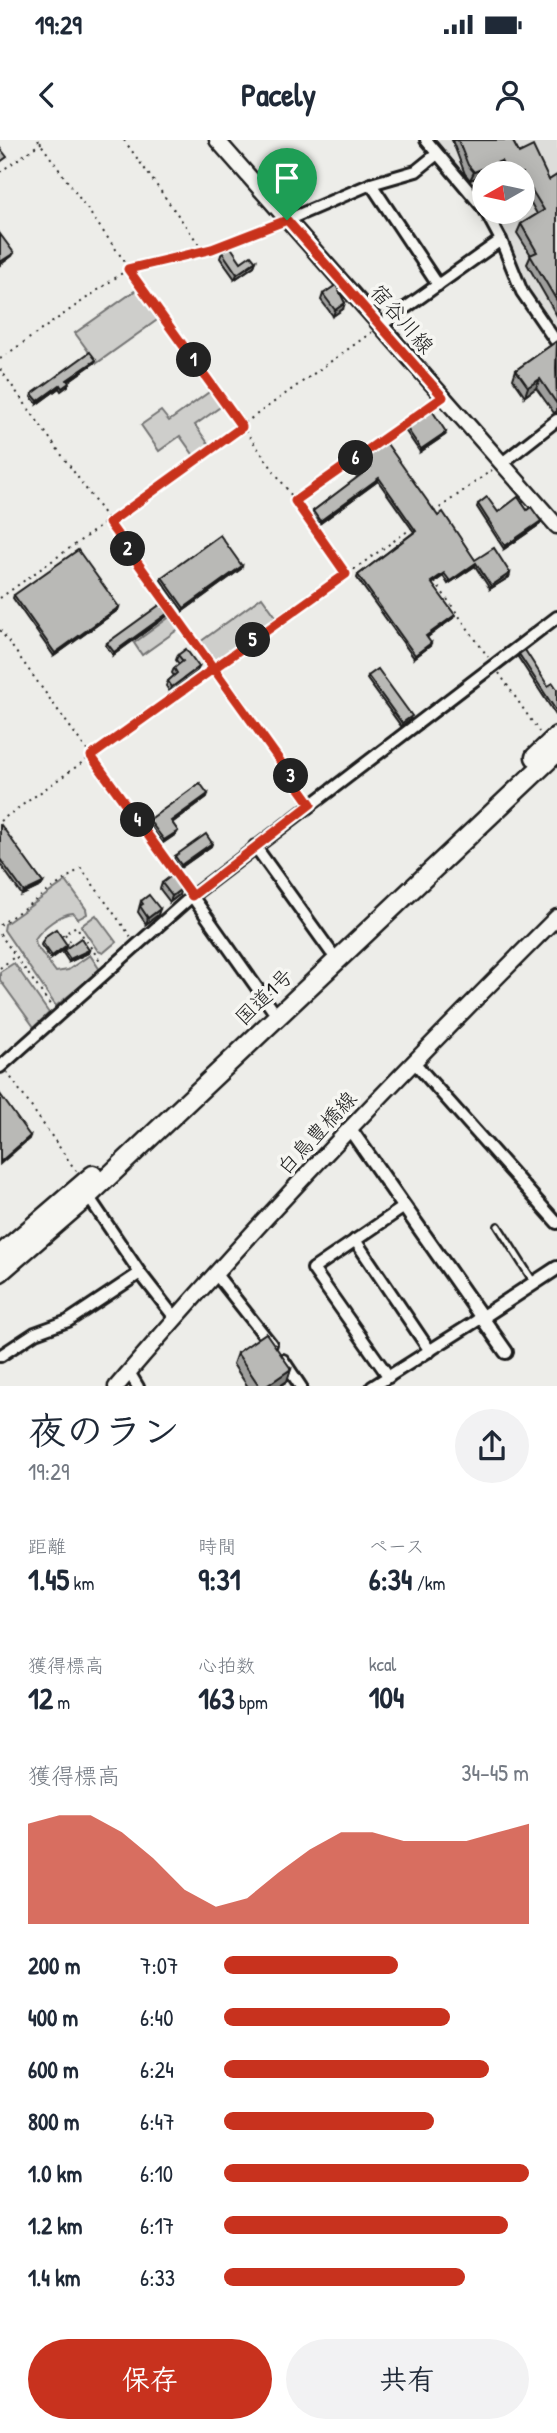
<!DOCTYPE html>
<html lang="ja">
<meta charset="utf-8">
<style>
body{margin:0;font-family:"Patrick Hand","Klee One",sans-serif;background:#f2f2f3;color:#1f2937;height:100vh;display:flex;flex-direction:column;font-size:26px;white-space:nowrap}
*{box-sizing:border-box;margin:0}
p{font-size:23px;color:#747a83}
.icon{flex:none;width:38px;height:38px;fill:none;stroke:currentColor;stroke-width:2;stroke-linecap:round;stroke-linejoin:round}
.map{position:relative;height:1246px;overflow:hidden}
.details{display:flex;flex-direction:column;background:#fff;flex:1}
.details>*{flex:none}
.needle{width:46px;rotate:261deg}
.buttons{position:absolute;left:472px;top:21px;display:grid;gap:14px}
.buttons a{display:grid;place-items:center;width:63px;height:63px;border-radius:50%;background:#fff;box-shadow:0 4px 18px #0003;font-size:35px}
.pin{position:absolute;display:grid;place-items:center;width:60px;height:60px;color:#fff;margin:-72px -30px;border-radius:50% 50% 50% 0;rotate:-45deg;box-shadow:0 0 7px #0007}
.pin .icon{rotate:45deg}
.km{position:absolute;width:35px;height:35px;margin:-18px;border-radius:50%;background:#222;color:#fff;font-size:19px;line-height:35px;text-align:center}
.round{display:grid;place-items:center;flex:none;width:74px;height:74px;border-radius:37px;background:#f2f2f3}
.head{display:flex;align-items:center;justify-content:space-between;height:119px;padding:0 28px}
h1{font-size:38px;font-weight:700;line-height:52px}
.figures{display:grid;grid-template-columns:repeat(3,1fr);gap:10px;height:119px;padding:7px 28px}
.figures div{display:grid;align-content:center}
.figures b{font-size:30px;font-weight:700}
.figures small{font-size:19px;font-weight:400}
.figures p{font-size:19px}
.chart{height:196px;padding:14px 28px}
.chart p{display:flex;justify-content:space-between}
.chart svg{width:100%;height:126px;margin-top:7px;fill:#c8321e;opacity:.7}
.primary-button{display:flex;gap:14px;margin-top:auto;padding:14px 28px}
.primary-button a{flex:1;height:80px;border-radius:42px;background:#c8321e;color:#fff;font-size:28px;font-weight:700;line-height:80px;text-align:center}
.primary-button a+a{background:#f2f2f3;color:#1f2937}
ul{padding:0 28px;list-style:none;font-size:23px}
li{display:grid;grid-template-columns:112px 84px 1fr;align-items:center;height:52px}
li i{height:18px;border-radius:9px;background:#c8321e}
.status{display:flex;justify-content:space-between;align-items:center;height:49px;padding:0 35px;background:#fff;direction:ltr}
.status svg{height:19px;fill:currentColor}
header{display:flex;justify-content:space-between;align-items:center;height:91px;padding:0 28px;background:#fff;font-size:32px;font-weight:700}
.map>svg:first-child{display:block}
.built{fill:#ddddda}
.green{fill:#cececb;stroke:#757574;stroke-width:2}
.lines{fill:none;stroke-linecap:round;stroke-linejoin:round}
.service-casing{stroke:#1c1c1c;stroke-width:10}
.minor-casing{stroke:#1c1c1c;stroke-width:16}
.tertiary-casing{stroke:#1c1c1c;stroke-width:18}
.secondary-casing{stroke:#1c1c1c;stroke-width:19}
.trunk-casing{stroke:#1c1c1c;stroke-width:23}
.path{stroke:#1c1c1c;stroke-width:2;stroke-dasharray:2 5;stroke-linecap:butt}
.service{stroke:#f6f6f2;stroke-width:5}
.minor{stroke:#f6f6f2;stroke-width:10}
.tertiary{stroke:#f6f6f2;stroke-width:12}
.secondary{stroke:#f6f6f2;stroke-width:14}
.trunk{stroke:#f6f6f2;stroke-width:18}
.wall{fill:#9f9f9d;stroke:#1c1c1c;stroke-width:2}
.shaded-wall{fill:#82827f;stroke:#1c1c1c;stroke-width:2}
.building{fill:#b9b9b6;stroke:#1c1c1c;stroke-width:2}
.route-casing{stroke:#fff;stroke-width:14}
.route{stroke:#c8321e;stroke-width:9}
.labels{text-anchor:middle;stroke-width:7;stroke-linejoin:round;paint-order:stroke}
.street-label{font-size:21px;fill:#1c1c1c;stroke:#f6f6f2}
</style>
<div class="status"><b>19:29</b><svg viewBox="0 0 49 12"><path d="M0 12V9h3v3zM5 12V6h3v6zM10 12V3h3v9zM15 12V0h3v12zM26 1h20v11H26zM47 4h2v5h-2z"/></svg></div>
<header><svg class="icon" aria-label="back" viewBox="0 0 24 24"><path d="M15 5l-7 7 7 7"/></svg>Pacely<svg class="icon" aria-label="person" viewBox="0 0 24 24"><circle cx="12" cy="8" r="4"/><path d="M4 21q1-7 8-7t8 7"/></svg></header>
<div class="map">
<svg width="557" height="1247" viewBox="0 0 557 1247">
<rect width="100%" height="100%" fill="#edede9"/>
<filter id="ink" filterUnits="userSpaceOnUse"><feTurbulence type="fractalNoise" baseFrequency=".0143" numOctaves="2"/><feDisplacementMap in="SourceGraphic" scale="14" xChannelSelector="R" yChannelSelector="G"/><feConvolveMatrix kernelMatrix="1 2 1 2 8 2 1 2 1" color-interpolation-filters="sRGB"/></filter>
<g filter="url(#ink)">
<polygon class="built" points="429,0 557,0 557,198 524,151 491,72 523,72 523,33 485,33 485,65"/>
<g class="green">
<polygon points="139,148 160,178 97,223 75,193"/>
<polygon points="212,250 223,265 195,285 210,306 195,317 180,296 159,311 141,285 161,271 169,281"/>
<polygon points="262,457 277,478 214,523 200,502"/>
<polygon points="171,476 180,488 142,515 134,503"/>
<path d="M66,741L86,769L87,774L78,779L73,773C60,774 42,788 35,799L36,805L56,832L68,830L90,815L100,830L56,866L4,790L5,784Z"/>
<polygon points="96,775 116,802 103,813 98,811 81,786"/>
<polygon points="14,823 49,873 34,887 0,840 0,832"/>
</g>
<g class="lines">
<defs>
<polyline id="service" points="498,1086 533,1141"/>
<g id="minor">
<polyline points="426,0 485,70"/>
<polyline points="371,44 438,145"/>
<polyline points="486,72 501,100"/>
<polyline points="287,80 371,44 416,31 437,14"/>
<polyline points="380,186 501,100 522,152 557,203"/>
<polyline points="501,324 557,280"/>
<polyline points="255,706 331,812"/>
<polyline points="192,756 272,869"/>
<polyline points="413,921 557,1083"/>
<polyline points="0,927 192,756 557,477"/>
<polyline points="88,1056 140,1133 175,1178"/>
<polyline points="355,1100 430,1211"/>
<polyline points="215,1133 271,1204"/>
<polyline points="0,1216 35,1193 68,1181 140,1133"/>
<polyline points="283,1220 301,1247"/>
<polyline points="129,1232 138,1247"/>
<polyline points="389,1237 313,1129 404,1067"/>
<polyline points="372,1247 481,1178"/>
</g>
<g id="tertiary">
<polyline points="350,989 506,1212"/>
<polyline points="481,1178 557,1128"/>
</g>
<g id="secondary">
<polyline points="217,0 557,386"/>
<path d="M116,1247C256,1083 405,929 557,777"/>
</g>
<g id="trunk">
<polyline points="535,617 557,596"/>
<polyline points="0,1115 93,1035"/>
<polyline points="0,1132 88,1056 557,612"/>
</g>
</defs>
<use href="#service" class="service-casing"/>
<use href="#minor" class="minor-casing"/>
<use href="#tertiary" class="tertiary-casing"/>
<use href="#secondary" class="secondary-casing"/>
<use href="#trunk" class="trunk-casing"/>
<g class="path">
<polyline points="38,0 346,432"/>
<polyline points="124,0 203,110"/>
<polyline points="0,32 45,0"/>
<polyline points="0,219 128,129 212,109 274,84"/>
<polyline points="0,229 307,657"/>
<polyline points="295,360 434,263"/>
<polyline points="434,372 492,330"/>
<polyline points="435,442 488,517"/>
<polyline points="0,458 372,192"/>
<polyline points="0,490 185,746"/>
<polyline points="499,533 539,592"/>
<polyline points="0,681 412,388"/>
<polyline points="0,785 81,728 131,797"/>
<polyline points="0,794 51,866"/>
<polyline points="65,794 72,804"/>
<polyline points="62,796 76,786 101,822"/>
<polyline points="0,828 13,818"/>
<polyline points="7,932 76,1031"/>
</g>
<use href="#service" class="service"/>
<use href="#minor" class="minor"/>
<use href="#tertiary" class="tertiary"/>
<use href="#secondary" class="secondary"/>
<use href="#trunk" class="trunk"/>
</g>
<g class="wall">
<polygon points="452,0 512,0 519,13 549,40 557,35 557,176 527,124 531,115 517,93 521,84 537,74 527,56 523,33 499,33 498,30 489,33 485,33 470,40 465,34"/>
<polygon points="222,112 241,122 256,121 254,126 235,139 220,118"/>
<polygon points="323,154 343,169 333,176 321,160"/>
<polygon points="557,201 557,271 554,273 536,248 525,256 513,239 516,230"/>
<polygon points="94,223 68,241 68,246 61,251 59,248 37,264 31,257 32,254"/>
<polygon points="406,287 445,295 420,312 405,290"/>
<polygon points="364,316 438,376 475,420 510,433 509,437 490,449 475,426 448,444 443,436 432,444 453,478 427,497 430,506 414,518 357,438 358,435 414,392 378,341 319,384 312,374 313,371 369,329 362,319"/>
<polygon points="478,364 498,372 527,370 541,381 540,384 504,409 477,367"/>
<polygon points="242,426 241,429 183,471 161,440 162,437"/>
<polygon points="14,455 119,467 118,470 54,516 13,458"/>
<polygon points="168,473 167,476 113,515 106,506 107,503"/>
<polygon points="519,514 548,546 557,549 557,577 518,517"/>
<polygon points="178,515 197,532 170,552 166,546 168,541 174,536 172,533 174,528 179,524 176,520"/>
<polygon points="368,536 411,579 401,586 367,539"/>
<polygon points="207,657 172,683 178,691 176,694 163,703 148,683 149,680"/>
<polygon points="0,686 43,743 41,746 22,755 0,724"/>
<polygon points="212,703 211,706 180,728 174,719 175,716"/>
<polygon points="162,743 179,755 170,762 160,749"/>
<polygon points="141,761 158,775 146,784 138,772"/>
<polygon points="42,802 66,808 51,819 41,805"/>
<polygon points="64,810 89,810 88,813 69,822 63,813"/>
<polygon points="237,1213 291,1229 287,1241 278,1247 248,1247 233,1224"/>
</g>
<g class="shaded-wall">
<polygon points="501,21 498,30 489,33 485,33 485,35 470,40 474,32"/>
<polygon points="530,47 527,56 523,58 523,51"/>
<polygon points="14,113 12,116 0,125 0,122"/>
<polygon points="256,121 254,126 235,139 237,134"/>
<polygon points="345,163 343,169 333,176 335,170"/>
<polygon points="96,220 94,223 66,243 67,240"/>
<polygon points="540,239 536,248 525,256 528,247"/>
<polygon points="60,245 59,248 37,264 38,261"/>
<polygon points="446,292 445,295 420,312 421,309"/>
<polygon points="379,338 378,341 319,384 320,381"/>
<polygon points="541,381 540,384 504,409 505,406"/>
<polygon points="476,423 475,426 448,444 450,441"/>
<polygon points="242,426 241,429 183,471 184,468"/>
<polygon points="444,433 443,436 430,445 431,442"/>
<polygon points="510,433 509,437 490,449 491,446"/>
<polygon points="119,467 118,470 54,516 55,513"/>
<polygon points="168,473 167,476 113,515 114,512"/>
<polygon points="455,475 453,478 425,499 426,496"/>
<polygon points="431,503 430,506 414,518 415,515"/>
<polygon points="199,527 197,532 170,552 172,547"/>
<polygon points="208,654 207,657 170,684 171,681"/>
<polygon points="178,691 176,694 163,703 164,700"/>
<polygon points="212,703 211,706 180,728 181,725"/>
<polygon points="43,743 41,746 22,755 24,752"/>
<polygon points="181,749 179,755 170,762 172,756"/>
<polygon points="160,769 158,775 146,784 148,778"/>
<polygon points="67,805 66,808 51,819 52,816"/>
<polygon points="89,810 88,813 69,822 70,819"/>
<polygon points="30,996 29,999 0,1024 0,1022"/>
<polygon points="291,1229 287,1241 278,1247 265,1247"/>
</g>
<g class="building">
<polygon points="458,0 512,0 519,13 533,6 549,40 557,35 557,161 530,115 537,112 521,84 544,70 530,47 523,51 523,33 507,33 501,21 474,32 468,25"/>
<polygon points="0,8 7,17 0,22"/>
<polygon points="0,94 14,113 0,122"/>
<polygon points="230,106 241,122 251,115 256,121 237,134 222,112"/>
<polygon points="336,145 345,163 335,170 323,154"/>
<polygon points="557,201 556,228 557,264 540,239 528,247 516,230"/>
<polygon points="90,212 96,220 67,240 69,243 62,248 60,245 38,261 32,254"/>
<polygon points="431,269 446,292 421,309 406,287"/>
<polygon points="385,301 438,376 443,372 475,420 494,408 510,433 491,446 476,423 450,441 444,433 431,442 455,475 426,496 431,503 415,515 358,435 416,391 379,338 320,381 313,371 371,327 364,316"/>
<polygon points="487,357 498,372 518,357 527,370 531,367 541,381 505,406 478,364"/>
<polygon points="220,395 242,426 184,468 162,437"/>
<polygon points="78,410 119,467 55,513 14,455"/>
<polygon points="161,464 168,473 114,512 107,503"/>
<polygon points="186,509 199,527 172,547 168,541 177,533 174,528 183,521 178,515"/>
<polygon points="525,510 548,546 553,543 557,549 557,572 519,514"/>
<polygon points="378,529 412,576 402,583 368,536"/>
<polygon points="200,643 208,654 171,681 178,691 164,700 149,680"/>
<polygon points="1,685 43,743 24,752 0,719 0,686"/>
<polygon points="206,694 212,703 181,725 175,716"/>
<polygon points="171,736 181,749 172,756 162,743"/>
<polygon points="149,755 160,769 148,778 140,766 143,764 141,761"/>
<polygon points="56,789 67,805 52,816 42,802 47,795"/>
<polygon points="81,798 89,810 70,819 64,810"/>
<polygon points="0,954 30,996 0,1022"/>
<polygon points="266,1193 291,1229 265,1247 260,1247 237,1213"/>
</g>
</g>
<g class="lines" filter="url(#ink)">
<defs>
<polyline id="route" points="287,80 212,109 128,129 242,287 109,383 311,664 192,756 91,616 346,434 295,361 443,257 287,80"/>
</defs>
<use href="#route" class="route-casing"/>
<use href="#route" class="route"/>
</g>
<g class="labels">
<g class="street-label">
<text transform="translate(402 179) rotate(49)" y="7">宿谷川線</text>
<text transform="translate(264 857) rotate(-44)" y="7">国道1号</text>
<text transform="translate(317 993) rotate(-47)" y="7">白鳥豊橋線</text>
</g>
</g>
</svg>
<div class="buttons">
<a><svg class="needle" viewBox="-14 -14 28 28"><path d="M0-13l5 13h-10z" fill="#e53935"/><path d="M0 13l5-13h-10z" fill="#747a83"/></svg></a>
</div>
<div class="pin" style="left:287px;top:80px;background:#1e9e55"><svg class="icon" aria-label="arrive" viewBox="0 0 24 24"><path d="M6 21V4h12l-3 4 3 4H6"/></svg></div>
<b class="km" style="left:194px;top:220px">1</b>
<b class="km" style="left:128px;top:409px">2</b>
<b class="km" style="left:291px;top:636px">3</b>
<b class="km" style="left:138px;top:680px">4</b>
<b class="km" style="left:253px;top:500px">5</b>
<b class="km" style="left:356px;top:318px">6</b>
</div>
<section class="details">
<div class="head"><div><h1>夜のラン</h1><p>19:29</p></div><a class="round"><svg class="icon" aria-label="share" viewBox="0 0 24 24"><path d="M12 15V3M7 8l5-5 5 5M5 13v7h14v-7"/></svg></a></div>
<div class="figures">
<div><p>距離</p><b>1.45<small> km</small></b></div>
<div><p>時間</p><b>9:31</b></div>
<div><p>ペース</p><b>6:34<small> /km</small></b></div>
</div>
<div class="figures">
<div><p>獲得標高</p><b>12<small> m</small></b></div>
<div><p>心拍数</p><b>163<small> bpm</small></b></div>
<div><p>kcal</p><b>104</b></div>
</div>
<div class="chart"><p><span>獲得標高</span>34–45 m</p>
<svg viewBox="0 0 160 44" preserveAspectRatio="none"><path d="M0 44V9L10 6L20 6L30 12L40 21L50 32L60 38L70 35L80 26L90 18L100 12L110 12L120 15L130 15L140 15L150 12L160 9V44z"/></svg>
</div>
<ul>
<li><b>200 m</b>7:07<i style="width:57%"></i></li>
<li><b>400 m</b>6:40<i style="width:74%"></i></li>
<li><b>600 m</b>6:24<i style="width:87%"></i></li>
<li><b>800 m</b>6:47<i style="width:69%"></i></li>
<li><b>1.0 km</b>6:10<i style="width:100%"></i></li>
<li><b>1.2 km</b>6:17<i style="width:93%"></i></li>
<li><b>1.4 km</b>6:33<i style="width:79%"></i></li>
</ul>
<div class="primary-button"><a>保存</a><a>共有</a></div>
</section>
